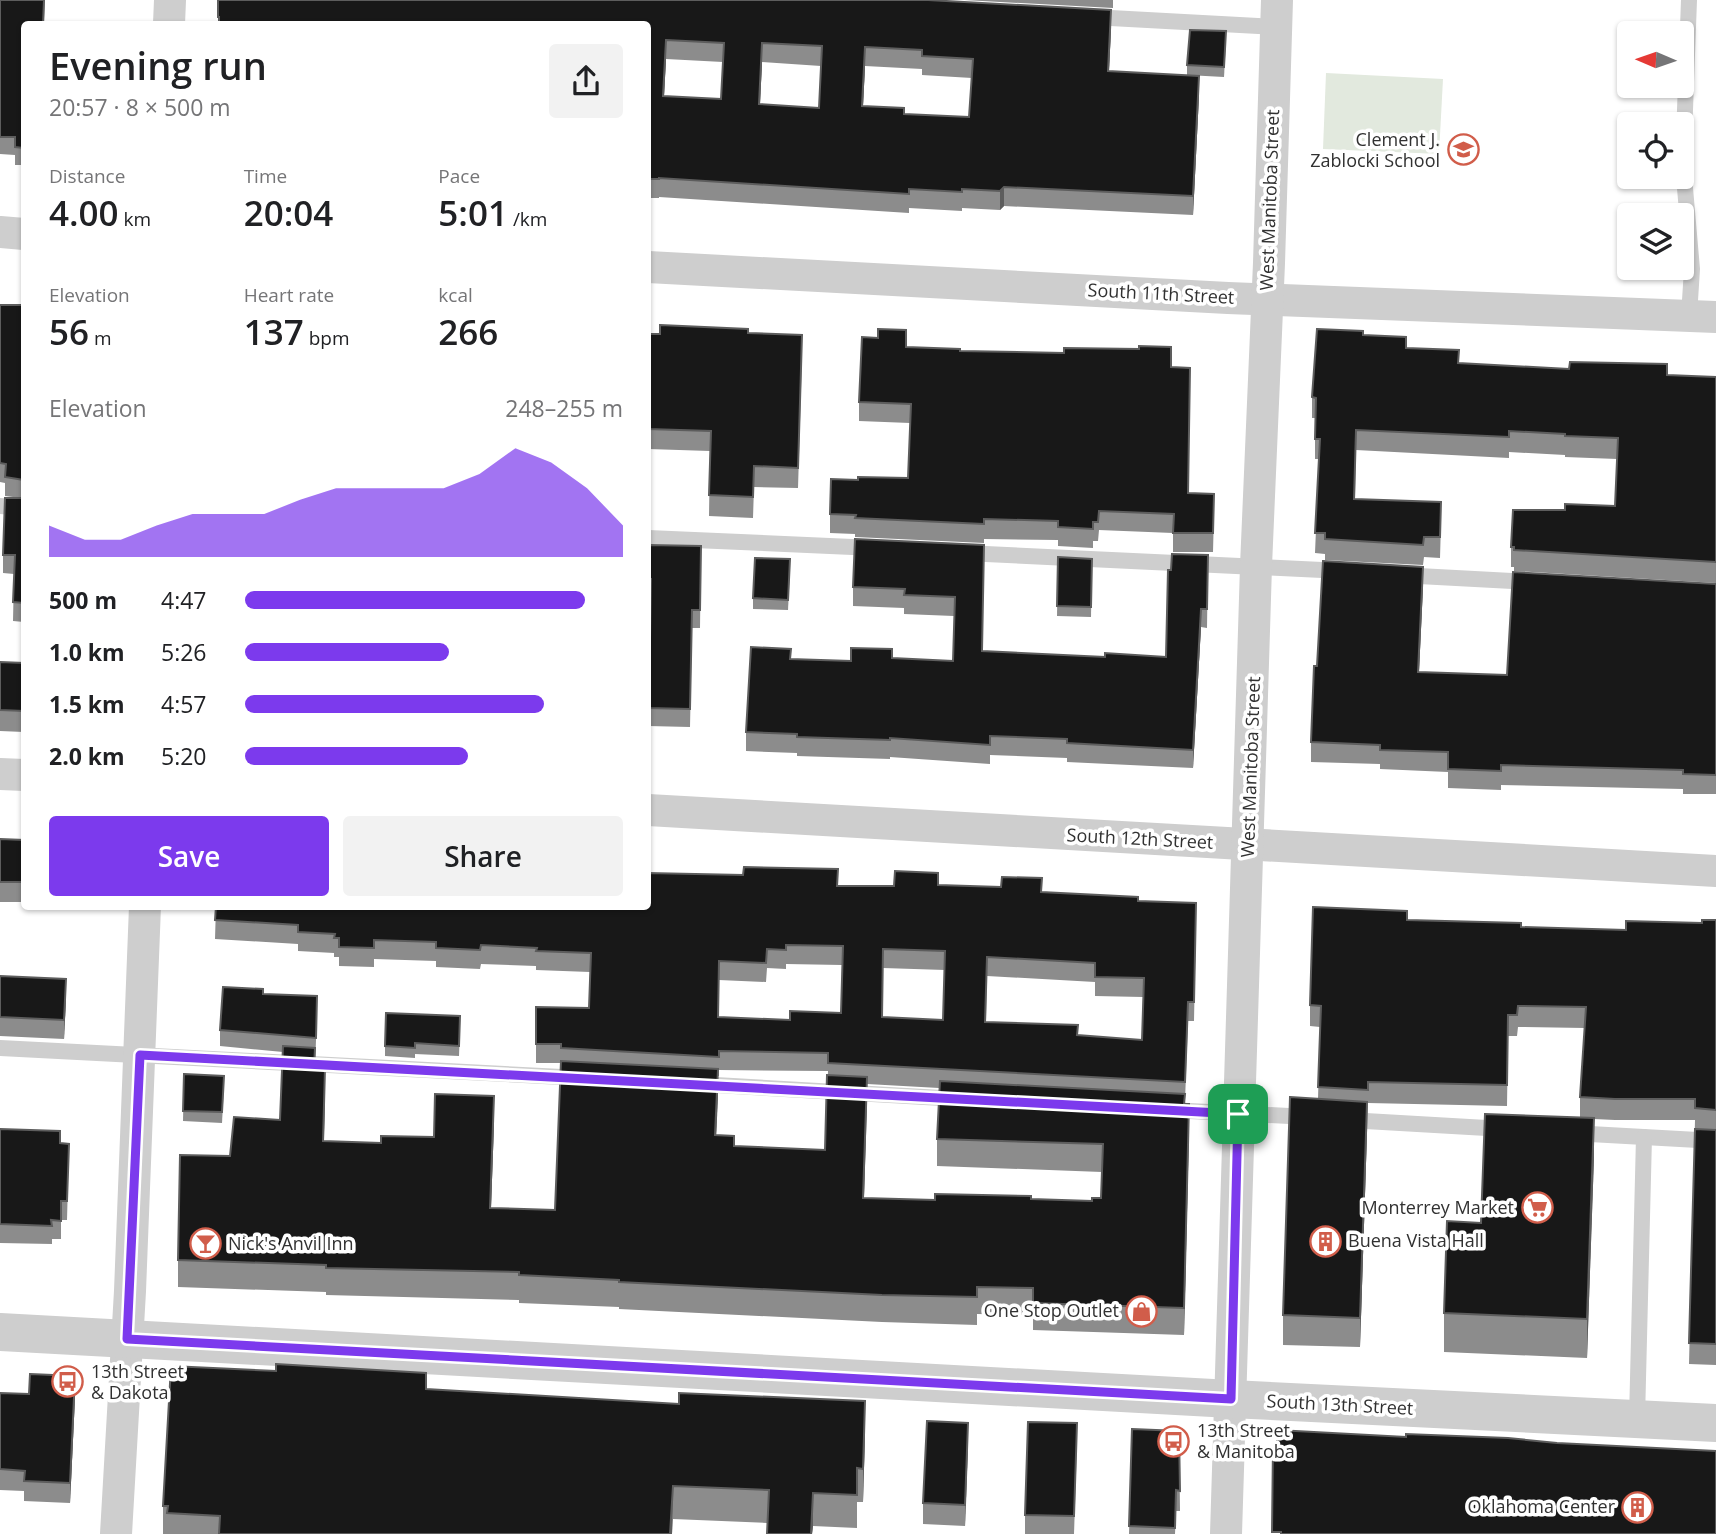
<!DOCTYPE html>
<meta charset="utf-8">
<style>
body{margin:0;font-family:"Open Sans",sans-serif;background:#f2f2f2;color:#202124;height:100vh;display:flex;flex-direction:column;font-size:26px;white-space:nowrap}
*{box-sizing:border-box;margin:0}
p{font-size:23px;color:#757577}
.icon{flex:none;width:38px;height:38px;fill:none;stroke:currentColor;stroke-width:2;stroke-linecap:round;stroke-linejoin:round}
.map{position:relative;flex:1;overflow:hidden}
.panel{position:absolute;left:21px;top:21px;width:630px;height:889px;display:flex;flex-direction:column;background:#fff;border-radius:7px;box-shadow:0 2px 5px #0004}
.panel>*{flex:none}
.needle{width:46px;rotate:272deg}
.tools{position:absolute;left:1617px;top:21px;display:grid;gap:14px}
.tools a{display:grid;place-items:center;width:77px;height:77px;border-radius:7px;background:#fff;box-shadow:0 2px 5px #0004;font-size:35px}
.pin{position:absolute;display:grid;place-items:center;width:60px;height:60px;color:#fff;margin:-30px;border-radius:14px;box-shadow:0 4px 10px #0006}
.round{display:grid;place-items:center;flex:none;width:74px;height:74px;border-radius:7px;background:#f2f2f2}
.headline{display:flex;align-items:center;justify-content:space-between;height:119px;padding:0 28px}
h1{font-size:38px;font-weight:600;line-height:52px}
.stats{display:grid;grid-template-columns:repeat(3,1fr);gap:10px;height:119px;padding:7px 28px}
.stats div{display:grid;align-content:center}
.stats b{font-size:35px;font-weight:600}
.stats small{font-size:19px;font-weight:400}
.stats p{font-size:19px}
.chart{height:196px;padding:14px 28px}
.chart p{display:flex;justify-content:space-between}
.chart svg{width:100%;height:126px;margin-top:7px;fill:#7c3aed;opacity:.7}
.cta{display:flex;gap:14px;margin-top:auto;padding:14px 28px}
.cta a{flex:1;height:80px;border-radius:7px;background:#7c3aed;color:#fff;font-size:28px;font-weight:600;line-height:80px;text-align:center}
.cta a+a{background:#f2f2f2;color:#202124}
ul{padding:0 28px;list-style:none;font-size:23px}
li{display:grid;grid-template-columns:112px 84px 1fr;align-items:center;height:52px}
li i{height:18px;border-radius:9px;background:#7c3aed}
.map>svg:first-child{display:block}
.green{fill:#e2e9de}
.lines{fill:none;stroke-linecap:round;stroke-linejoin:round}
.service{stroke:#cecece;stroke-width:16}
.minor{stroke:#cecece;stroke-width:32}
.tertiary{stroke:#cecece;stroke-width:38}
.wall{fill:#8c8c8c;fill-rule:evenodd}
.shaded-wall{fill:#5d5d5d}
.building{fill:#181818;stroke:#5d5d5d;stroke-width:2;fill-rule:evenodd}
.route-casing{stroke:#fff;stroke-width:14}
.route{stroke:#7c3aed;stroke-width:9}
.labels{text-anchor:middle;stroke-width:7;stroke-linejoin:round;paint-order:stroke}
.poi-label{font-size:18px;fill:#313131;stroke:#fff;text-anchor:end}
.street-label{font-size:18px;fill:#313131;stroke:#fff}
</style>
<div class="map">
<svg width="1716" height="1534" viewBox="0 0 1716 1534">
<rect width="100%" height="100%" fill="#fff"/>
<polygon class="green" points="1326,73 1443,79 1439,154 1323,149"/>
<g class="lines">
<g class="service">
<polyline points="1689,0 1683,165 1692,269 1689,316"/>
<polyline points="1092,17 1276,27"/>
<polyline points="0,506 24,508"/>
<polyline points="648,538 875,548"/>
<polyline points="964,553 1343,571"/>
<polyline points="1400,575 1532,582"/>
<polyline points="0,1048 581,1078"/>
<polyline points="698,1084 959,1099"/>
<polyline points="1170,1110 1308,1117"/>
<polyline points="1348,1120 1504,1129"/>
<polyline points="1572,1133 1716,1141"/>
<polyline points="1637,1419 1644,1137"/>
</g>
<g class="minor">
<polyline points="169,24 170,0"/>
<polyline points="0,232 24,234"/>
<polyline points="648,267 1228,298 1716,317"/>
<polyline points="0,774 24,775"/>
<polyline points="648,810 1716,871"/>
<polyline points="116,1534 130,1291 145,906"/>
<polyline points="1226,1534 1256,566 1269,263 1277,0"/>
</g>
<polyline class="tertiary" points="0,1332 1231,1399 1716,1423"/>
</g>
<g class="wall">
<polygon points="0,0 45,0 44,24 24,24 24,165 15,165 15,155 0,154"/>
<path d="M218,0L1111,29L1109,71L1199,95L1193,215L1004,206L1000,210L962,208V211L909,208V213L659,197V198H648V24H218ZM666,59L723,62L721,99L664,96ZM762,62L821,66L819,108L760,104ZM865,66L922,69V75L972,78L969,117L904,114L863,106Z"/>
<polygon points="964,0 1113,0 1113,8"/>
<polygon points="1226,42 1224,77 1187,75 1187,65"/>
<polygon points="0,305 24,305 24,622 13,621 14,574 3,573 3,555 21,498 5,496 5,483 0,482"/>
<polygon points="748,333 802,356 798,488 754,487 753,518 709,516 710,451 648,449 648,334"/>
<polygon points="1363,335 1459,363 1667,375 1716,377 1716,583 1514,571 1514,567 1511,567 1511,547 1565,510 1615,506 1617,459 1565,457 1565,455 1509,452 1509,458 1356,450 1355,499 1441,523 1440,558 1424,557 1423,565 1325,560 1325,554 1315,553 1319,459 1315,459 1315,418 1312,418 1312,397"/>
<polygon points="878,338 906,347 1171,367 1188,493 1214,513 1213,552 1173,552 1173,533 1099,530 1098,541 1093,541 1093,548 1058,546 1058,540 984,539 984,543 855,537 855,534 830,533 830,514 858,480 908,478 910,423 859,421 859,402"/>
<polygon points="648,545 701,546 700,628 692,628 690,727 648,726 648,648 649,648 650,639 651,597 648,597"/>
<polygon points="984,545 982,651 1105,657 1166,657 1171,570 1208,555 1207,628 1201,627 1193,768 1067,762 1067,758 990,755 990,764 890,757 890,759 797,756 797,753 746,751 746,732 791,659 851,661 892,658 953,661 954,616 904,614 904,608 853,606 853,587"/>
<polygon points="1058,557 1092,559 1091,617 1057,616"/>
<polygon points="790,570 788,610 753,609 753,598"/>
<polygon points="1716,584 1716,794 1683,794 1683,789 1501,785 1501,790 1448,788 1448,772 1380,769 1380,764 1311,762 1311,742 1317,666 1423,586 1419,672 1507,675"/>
<polygon points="0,662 24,663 24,732 0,731"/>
<polygon points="0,839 24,840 24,902 0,902"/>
<path d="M938,885L1138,901L1196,922L1194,1021H1188L1185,1101L1189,1131L1184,1335L1033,1330V1315L977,1314V1325L882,1322L619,1309V1307L519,1303V1300L326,1295V1292L178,1287V1260L230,1156L280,1120L283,1052L220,1046V1030L263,994L317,1012L315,1068L325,1095L324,1141L381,1143L434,1137L494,1123L491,1208L555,1210L561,1063H536V1007L589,1008L590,972L536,970V966L481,964L480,969L436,967V961L374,959V967L339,966V957H334V953L298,951V944L215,939L216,906L838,886ZM786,964L842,965L841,1013L790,1020L719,1017V980L766,982L767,968L786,969ZM883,968L945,970L943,1020L882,1017ZM987,976L1095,982V996L1143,997L1142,1040L1078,1035L986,1022ZM719,1070L828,1071L825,1150L734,1146L716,1135L718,1076H719ZM867,1084L939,1088L937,1139V1166L1102,1172L1101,1198L1092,1201L1031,1199L935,1200L864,1198Z"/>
<polygon points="1407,920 1521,927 1626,930 1702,923 1716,920 1716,1365 1689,1364 1695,1120 1615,1120 1594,1119 1594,1157 1587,1358 1444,1352 1444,1313 1481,1223 1580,1118 1580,1097 1585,1028 1518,1027 1517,1036 1508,1036 1507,1106 1368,1103 1360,1347 1283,1345 1283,1315 1318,1099 1320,1027 1310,1026 1310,1005"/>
<polygon points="0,976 66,998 64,1039 0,1036"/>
<polygon points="460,1027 459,1056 415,1054 415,1058 385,1056 385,1046"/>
<polygon points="184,1074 224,1086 222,1123 183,1121"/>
<polygon points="0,1129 60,1143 69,1144 67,1220 61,1220 61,1239 52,1239 52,1244 0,1243"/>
<polygon points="426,1389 865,1434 863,1502 857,1502 857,1528 813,1526 812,1534 767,1534 767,1523 673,1519 672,1534 163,1534 163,1506"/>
<polygon points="0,1393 75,1397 70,1503 24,1501 24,1491 0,1490"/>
<polygon points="1132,1429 1179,1431 1180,1511 1176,1511 1175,1534 1129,1534"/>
<polygon points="968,1444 965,1526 923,1524 923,1503"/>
<polygon points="1077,1444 1074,1534 1025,1534 1025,1515"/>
</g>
<g class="shaded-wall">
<polygon points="1111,10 1111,29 1108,90 1108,71"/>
<polygon points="666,40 666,59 663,115 663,96"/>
<polygon points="762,43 762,62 759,123 759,104"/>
<polygon points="865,47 865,66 862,125 862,106"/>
<polygon points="1199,76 1199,95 1193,215 1193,196"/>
<polygon points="1004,187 1004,206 1000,210 1000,191"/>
<polygon points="1423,567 1423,586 1418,691 1418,672"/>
<polygon points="1201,609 1201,627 1193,768 1193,750"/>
<polygon points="66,979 66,998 64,1039 64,1020"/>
<polygon points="325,1068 325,1095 323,1168 323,1141"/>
<polygon points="718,1069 718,1097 715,1162 715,1135"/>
<polygon points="867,1077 867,1105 863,1225 863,1198"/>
<polygon points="494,1096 494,1123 490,1235 490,1208"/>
<polygon points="1367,1102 1367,1132 1360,1347 1360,1318"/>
<polygon points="1189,1104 1189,1131 1184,1335 1184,1308"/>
<polygon points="1594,1118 1594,1157 1587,1358 1587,1319"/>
<polygon points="75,1376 75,1397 70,1503 70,1483"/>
<polygon points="865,1401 865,1434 863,1502 863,1469"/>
<polygon points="968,1423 968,1444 965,1526 965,1505"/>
<polygon points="673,1486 672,1534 670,1534"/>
<polygon points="813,1493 813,1526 812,1534 811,1534"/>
</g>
<g class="building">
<polygon points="0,0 44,0 43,24 24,24 24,148 15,147 15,137 0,137"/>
<path d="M218,0H928L1111,10L1108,71L1199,76L1193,196L1004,187L1000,191L962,189V192L909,189V194L659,178V179H648V24H551L501,22V24H219V17H218ZM666,40L724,43L721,99L663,96ZM762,43L822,46L819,108L759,104ZM865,47L922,50V56L973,59L969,117L904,114V108L862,106Z"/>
<polygon points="1190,30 1226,31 1224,67 1187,65"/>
<polygon points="0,305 24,305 24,480 5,477 6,464 0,463"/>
<polygon points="660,325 748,329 748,333 802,335 798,468 754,466 753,497 709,495 711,431 648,429 648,334 660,334"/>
<polygon points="878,329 906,330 906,347 960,349 960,351 1064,353 1064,348 1139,349 1139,346 1171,347 1171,367 1190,368 1188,493 1214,494 1213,533 1173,533 1174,514 1099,511 1098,522 1093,522 1093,529 1058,527 1058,521 984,519 984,524 855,518 856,515 830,514 831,479 858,480 858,477 908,478 911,404 859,402 862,337 878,338"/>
<polygon points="1317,329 1363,331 1363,335 1406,337 1406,348 1459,350 1458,363 1569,369 1570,362 1667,364 1667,375 1716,377 1716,562 1514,550 1514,547 1511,547 1513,510 1565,510 1565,504 1615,506 1618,438 1565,436 1565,434 1509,431 1509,437 1356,430 1354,499 1441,502 1440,537 1424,537 1423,545 1325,539 1325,533 1315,533 1320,439 1315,439 1316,398 1312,397"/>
<polygon points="5,498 24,498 24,603 13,602 15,555 3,555"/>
<polygon points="855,539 984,545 982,651 1105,657 1105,653 1166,657 1168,570 1171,570 1172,554 1208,555 1207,609 1201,609 1193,750 1067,743 1067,739 990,736 990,745 890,738 890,740 797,737 797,734 746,732 751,647 791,649 790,659 851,661 851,648 892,649 892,658 953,661 955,597 904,595 905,589 853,587"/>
<polygon points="648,545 701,546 700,610 692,610 690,709 648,708 648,648 649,648 650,639 651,579 648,579"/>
<polygon points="1058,557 1092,559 1091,607 1057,606"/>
<polygon points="755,558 790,559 788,600 753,598"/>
<polygon points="1323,561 1423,567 1418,672 1507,675 1513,572 1716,584 1716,775 1683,774 1683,770 1501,765 1501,771 1448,769 1448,752 1380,750 1380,745 1311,742 1314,666 1317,666"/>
<polygon points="0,662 24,663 24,711 0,710"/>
<polygon points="0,839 24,840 24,882 0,882"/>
<path d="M744,867L838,869L837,886H894L895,871L938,873V885L1001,887L1002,877L1042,878L1041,892L1138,897V901L1196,903L1194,1002H1188L1185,1082L828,1063V1053L719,1051V1057L561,1048V1044H536V1007L589,1008L591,953L536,951L537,948L481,945L480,950L436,948V942L374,940V948L339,947V938H334L335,934L298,932V925L215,920L216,906H648V873L743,875ZM786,945L843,946L841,1013L790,1011V1020L718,1017L719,961L766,963L767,949L786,950ZM883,949L945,951L943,1020L882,1017ZM987,957L1095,963V977L1144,978L1142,1040L1077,1035L1078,1025L985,1022Z"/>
<polygon points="1313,907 1407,911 1407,920 1521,923 1521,927 1626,930 1626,921 1702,923 1702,920 1716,920 1716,1110 1695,1108 1695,1099 1615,1099 1580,1097 1586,1007 1518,1006 1517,1015 1508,1015 1507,1085 1368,1082 1368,1090 1318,1087 1321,1006 1310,1005"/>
<polygon points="0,976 66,979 64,1020 0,1017"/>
<polygon points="223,987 263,989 263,994 317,996 316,1038 220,1030"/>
<polygon points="386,1013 460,1016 459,1046 415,1043 415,1048 385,1046"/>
<polygon points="283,1046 315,1048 314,1068 325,1068 323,1141 381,1143 381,1136 434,1137 435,1094 494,1096 490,1208 555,1210 561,1061 718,1069 715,1135 734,1136 734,1146 825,1150 827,1075 867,1077 863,1198 935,1200 935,1194 1031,1196 1031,1199 1092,1201 1092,1198 1101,1198 1103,1144 937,1139 940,1081 1185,1094 1184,1104 1189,1104 1184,1308 1033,1303 1033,1288 977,1287 977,1297 882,1295 619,1282 619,1280 519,1275 519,1272 326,1268 326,1265 178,1260 180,1155 230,1156 234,1117 280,1120"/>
<polygon points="184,1074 224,1076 222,1112 183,1111"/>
<polygon points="1290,1097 1367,1102 1360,1318 1283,1315"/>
<polygon points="1485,1114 1594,1118 1587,1319 1444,1313 1447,1221 1481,1223"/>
<polygon points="0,1129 60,1131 60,1143 69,1144 67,1201 61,1201 61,1221 51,1220 52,1226 0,1224"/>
<polygon points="1695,1129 1716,1130 1716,1344 1689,1343"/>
<polygon points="276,1364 426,1373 426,1389 679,1404 679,1393 865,1401 863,1469 857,1468 857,1495 813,1493 811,1534 767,1534 769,1490 673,1486 670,1534 219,1534 220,1516 167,1513 168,1506 163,1506 171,1366 276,1371"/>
<polygon points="30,1374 75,1376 70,1483 24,1481 25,1471 0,1469 0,1393 29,1394"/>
<polygon points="927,1421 968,1423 965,1505 923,1503"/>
<polygon points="1028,1422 1077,1423 1074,1516 1025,1515"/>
<polygon points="1132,1429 1179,1431 1180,1491 1176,1490 1175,1528 1129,1526"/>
<polygon points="1277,1430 1406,1437 1406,1434 1508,1438 1557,1443 1716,1451 1716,1534 1281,1534 1281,1532 1272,1532 1273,1445 1277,1446"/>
</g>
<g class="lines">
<defs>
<polygon id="route" points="140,1055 1238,1114 1231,1399 127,1339"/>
</defs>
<use href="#route" class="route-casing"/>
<use href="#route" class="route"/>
</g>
<defs>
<symbol id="school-ring" viewBox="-11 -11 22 22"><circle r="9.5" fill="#fff" stroke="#d15d4a" stroke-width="1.5"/><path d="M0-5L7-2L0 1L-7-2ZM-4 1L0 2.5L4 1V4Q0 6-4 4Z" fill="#d15d4a"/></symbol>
<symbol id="supermarket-ring" viewBox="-11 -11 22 22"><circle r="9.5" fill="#fff" stroke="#d15d4a" stroke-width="1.5"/><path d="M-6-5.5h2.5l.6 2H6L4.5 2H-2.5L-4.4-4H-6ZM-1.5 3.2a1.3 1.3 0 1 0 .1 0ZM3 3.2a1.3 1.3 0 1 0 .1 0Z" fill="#d15d4a"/></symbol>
<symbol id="building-ring" viewBox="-11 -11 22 22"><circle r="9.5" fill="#fff" stroke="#d15d4a" stroke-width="1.5"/><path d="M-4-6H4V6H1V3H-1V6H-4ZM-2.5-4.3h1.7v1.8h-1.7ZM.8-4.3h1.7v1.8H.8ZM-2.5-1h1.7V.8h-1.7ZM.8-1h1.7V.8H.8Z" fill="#d15d4a"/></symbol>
<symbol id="bar-ring" viewBox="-11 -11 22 22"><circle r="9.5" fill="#fff" stroke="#d15d4a" stroke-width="1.5"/><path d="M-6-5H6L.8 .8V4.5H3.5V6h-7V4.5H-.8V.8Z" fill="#d15d4a"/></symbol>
<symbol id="shop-ring" viewBox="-11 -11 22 22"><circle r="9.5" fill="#fff" stroke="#d15d4a" stroke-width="1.5"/><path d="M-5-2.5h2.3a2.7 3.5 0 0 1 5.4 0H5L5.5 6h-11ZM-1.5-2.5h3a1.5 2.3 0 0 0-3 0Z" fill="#d15d4a"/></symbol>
<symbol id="bus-ring" viewBox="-11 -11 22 22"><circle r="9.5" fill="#fff" stroke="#d15d4a" stroke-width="1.5"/><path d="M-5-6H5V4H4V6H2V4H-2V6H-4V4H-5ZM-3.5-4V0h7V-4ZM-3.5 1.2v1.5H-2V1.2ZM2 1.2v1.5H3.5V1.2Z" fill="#d15d4a"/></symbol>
</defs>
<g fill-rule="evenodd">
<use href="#school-ring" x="1446" y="132" width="35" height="35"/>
<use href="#supermarket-ring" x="1520" y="1190" width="35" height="35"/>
<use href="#building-ring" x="1308" y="1224" width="35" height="35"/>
<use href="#bar-ring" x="188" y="1226" width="35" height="35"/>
<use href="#shop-ring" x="1124" y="1294" width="35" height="35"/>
<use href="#bus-ring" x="50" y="1364" width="35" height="35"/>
<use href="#bus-ring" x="1156" y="1424" width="35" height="35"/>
<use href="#building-ring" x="1620" y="1490" width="35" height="35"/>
</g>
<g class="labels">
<g class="poi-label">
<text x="1440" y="146">Clement J.<tspan x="1440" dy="21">Zablocki School</tspan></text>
<text x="1514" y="1214">Monterrey Market</text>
<text x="1348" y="1247" text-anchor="start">Buena Vista Hall</text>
<text x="228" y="1250" text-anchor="start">Nick's Anvil Inn</text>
<text x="1119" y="1317">One Stop Outlet</text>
<text x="91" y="1378" text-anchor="start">13th Street<tspan x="91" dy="21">&amp; Dakota</tspan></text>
<text x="1197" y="1437" text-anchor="start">13th Street<tspan x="1197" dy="21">&amp; Manitoba</tspan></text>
<text x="1615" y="1513">Oklahoma Center</text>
</g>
<g class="street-label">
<text transform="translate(1270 200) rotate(-88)" y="6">West Manitoba Street</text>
<text transform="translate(1161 294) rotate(3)" y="6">South 11th Street</text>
<text transform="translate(1251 767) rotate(-88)" y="6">West Manitoba Street</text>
<text transform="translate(1140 839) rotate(3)" y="6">South 12th Street</text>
<text transform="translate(1340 1405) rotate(3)" y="6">South 13th Street</text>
</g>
</g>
</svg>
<div class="tools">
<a><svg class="needle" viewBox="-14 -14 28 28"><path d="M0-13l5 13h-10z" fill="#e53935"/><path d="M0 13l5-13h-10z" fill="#757577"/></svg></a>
<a><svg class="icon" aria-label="locate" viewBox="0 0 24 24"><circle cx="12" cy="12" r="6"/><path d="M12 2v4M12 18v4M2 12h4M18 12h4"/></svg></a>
<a><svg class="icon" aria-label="layers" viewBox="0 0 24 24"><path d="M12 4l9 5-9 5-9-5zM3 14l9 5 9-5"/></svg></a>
</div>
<div class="pin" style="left:1238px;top:1114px;background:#1e9e55"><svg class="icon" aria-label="arrive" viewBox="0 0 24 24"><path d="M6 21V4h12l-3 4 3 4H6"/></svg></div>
<section class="panel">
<div class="headline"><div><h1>Evening run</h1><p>20:57 · 8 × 500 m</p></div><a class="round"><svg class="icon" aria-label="share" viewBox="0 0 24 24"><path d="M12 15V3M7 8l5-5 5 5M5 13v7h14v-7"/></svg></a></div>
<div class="stats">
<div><p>Distance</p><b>4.00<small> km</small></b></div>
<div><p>Time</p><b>20:04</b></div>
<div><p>Pace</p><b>5:01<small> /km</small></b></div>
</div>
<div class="stats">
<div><p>Elevation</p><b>56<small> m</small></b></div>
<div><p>Heart rate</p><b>137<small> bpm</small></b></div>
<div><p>kcal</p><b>266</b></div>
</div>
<div class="chart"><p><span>Elevation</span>248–255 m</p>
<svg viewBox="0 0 160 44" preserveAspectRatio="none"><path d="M0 44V33L10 38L20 38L30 33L40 29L50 29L60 29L70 24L80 20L90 20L100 20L110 20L120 15L130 6L140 11L150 20L160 33V44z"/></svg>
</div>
<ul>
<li><b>500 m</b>4:47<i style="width:90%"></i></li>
<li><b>1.0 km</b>5:26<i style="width:54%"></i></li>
<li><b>1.5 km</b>4:57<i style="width:79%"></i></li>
<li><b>2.0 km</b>5:20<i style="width:59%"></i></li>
</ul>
<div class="cta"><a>Save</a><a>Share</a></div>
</section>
</div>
